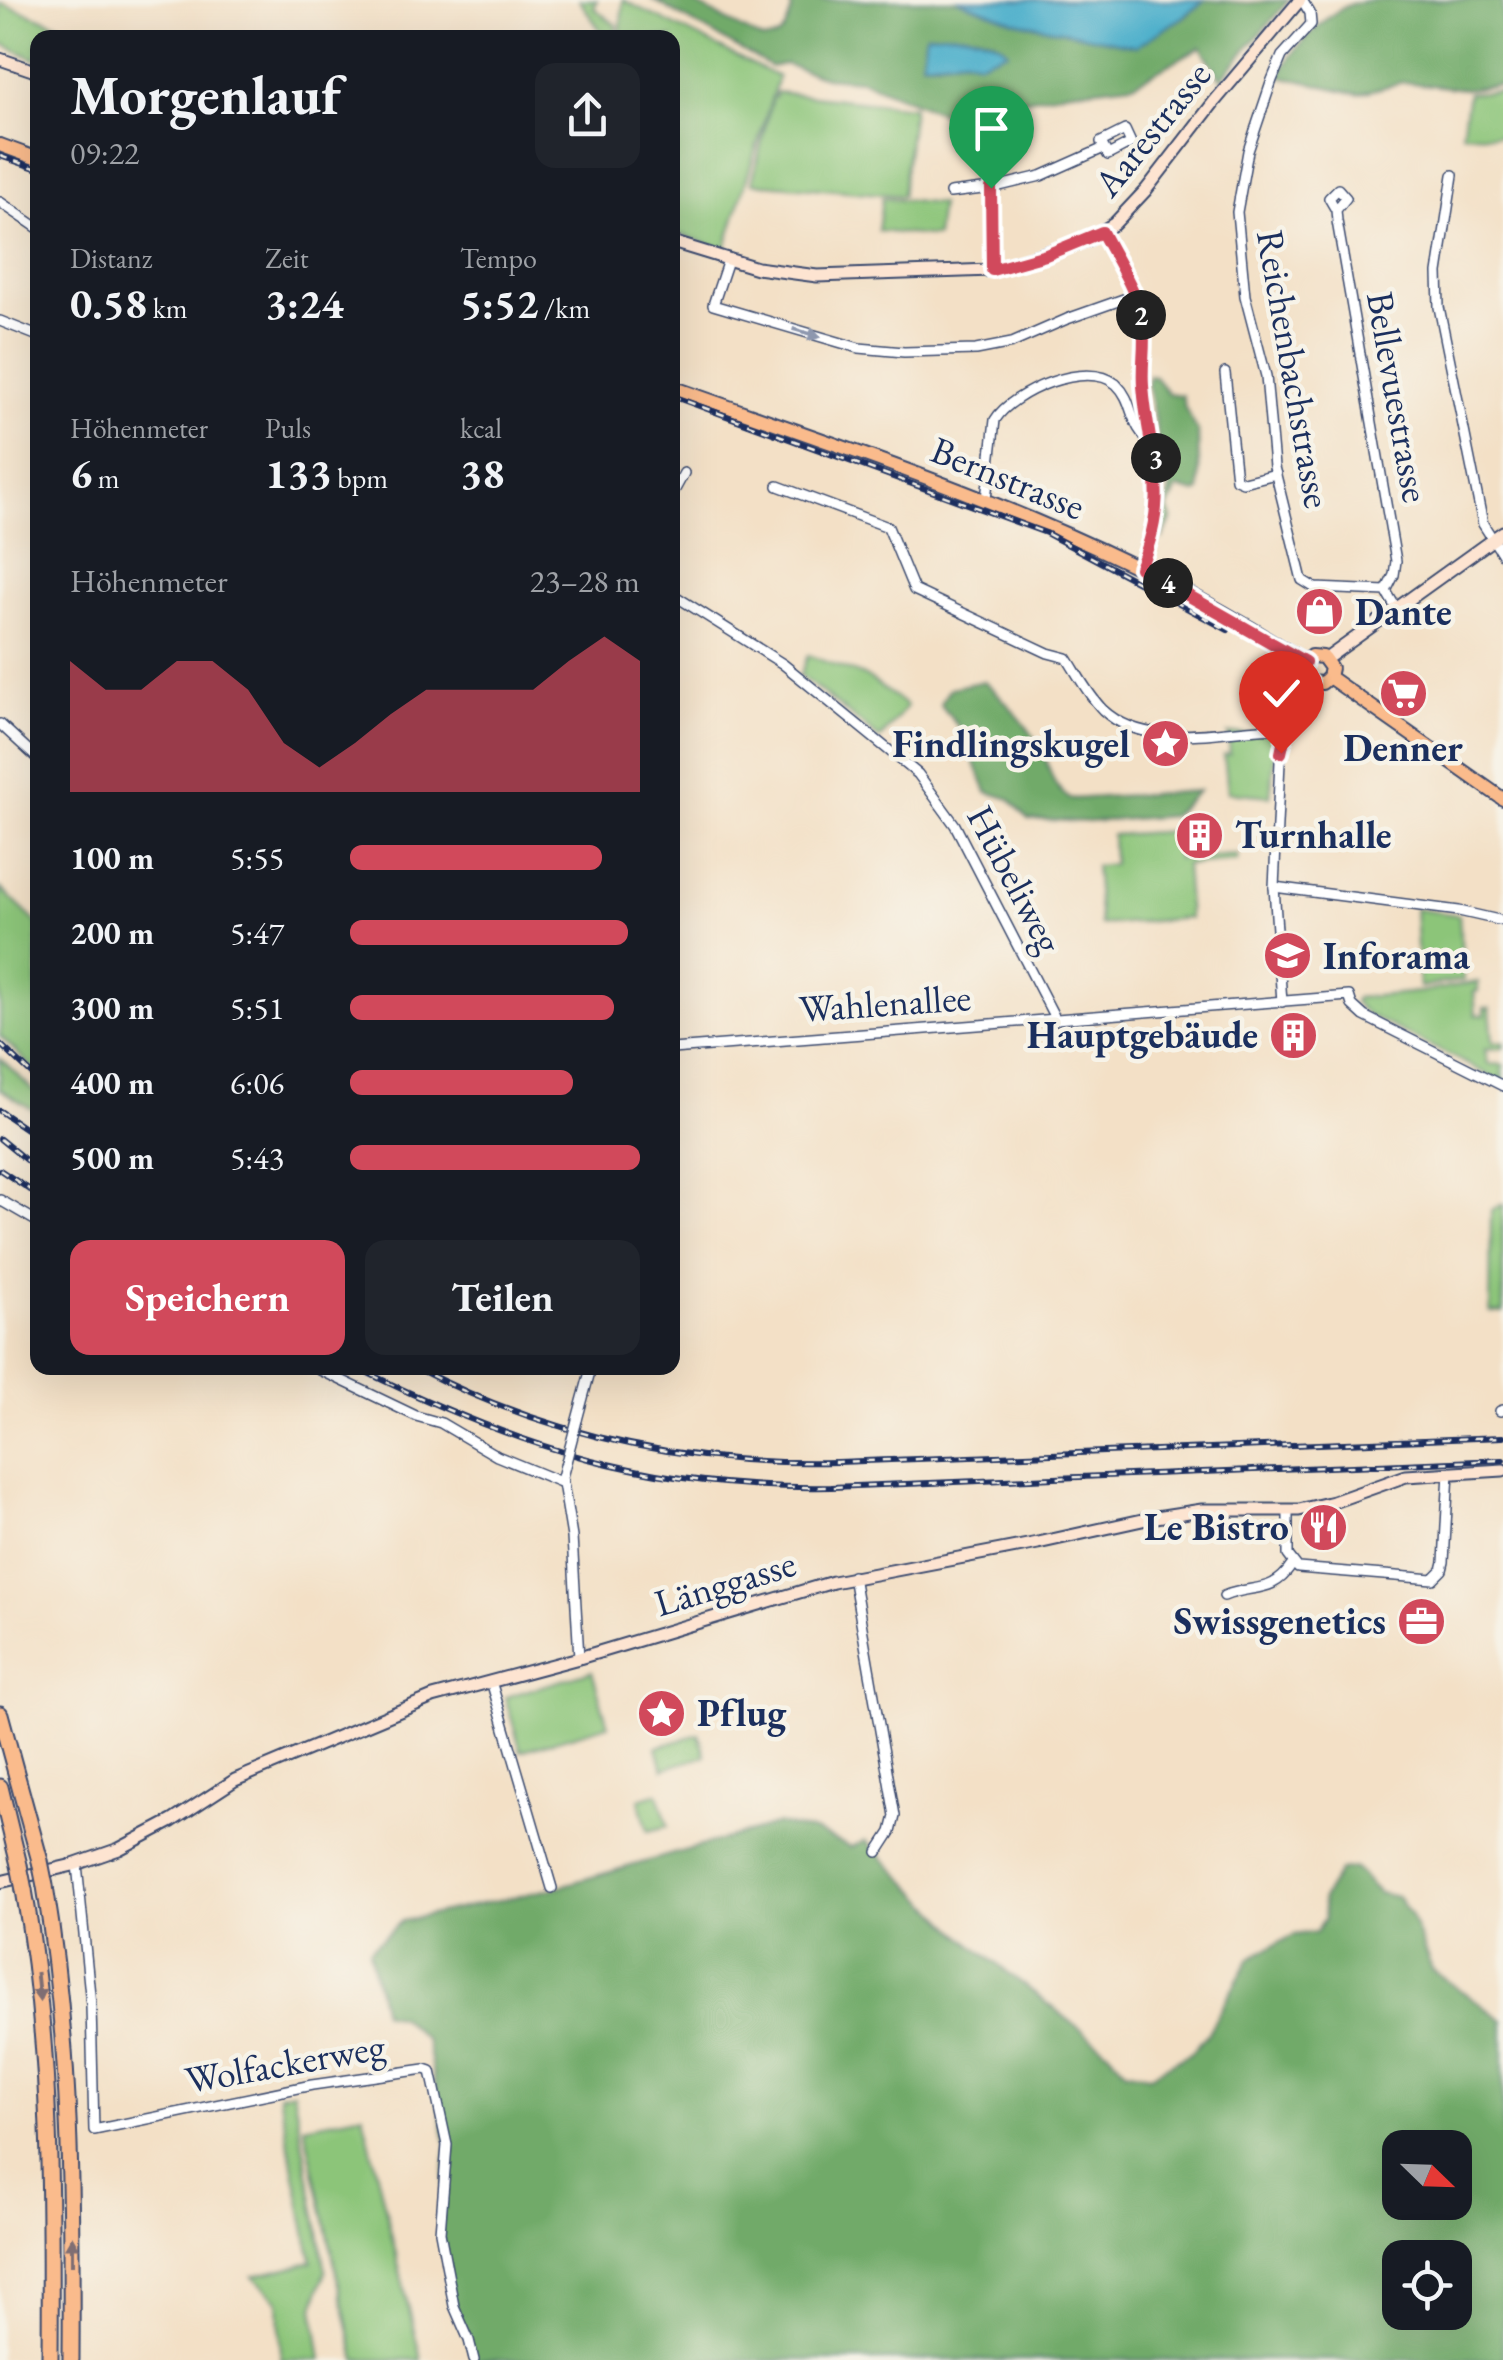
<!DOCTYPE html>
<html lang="de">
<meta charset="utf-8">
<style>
body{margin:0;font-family:"EB Garamond",serif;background:#20242c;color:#f1f3f6;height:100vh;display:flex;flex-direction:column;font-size:38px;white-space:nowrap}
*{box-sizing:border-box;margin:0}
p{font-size:32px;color:#9ea1a6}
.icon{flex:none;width:55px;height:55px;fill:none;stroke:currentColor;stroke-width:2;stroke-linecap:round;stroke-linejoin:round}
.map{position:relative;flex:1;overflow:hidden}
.side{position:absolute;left:30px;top:30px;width:650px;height:1345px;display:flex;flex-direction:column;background:#171b24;border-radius:20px;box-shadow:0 10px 40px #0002}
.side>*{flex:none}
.needle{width:65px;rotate:113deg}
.fabs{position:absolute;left:1382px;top:2130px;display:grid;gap:20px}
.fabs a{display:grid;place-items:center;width:90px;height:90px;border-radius:20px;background:#171b24;box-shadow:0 10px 40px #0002;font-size:50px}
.pin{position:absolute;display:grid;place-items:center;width:85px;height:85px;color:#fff;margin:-102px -42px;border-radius:50% 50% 50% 0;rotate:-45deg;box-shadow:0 0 10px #0007}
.pin .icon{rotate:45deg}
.km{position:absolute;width:50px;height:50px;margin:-25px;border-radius:50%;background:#222;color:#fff;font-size:28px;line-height:50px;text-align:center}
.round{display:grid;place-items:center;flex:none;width:105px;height:105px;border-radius:20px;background:#20242c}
.overview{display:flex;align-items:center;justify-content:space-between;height:170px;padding:0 40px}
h1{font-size:55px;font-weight:700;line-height:75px}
.metrics{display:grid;grid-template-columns:repeat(3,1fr);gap:15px;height:170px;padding:10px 40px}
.metrics div{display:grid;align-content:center}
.metrics b{font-size:42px;font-weight:700}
.metrics small{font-size:28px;font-weight:400}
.metrics p{font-size:28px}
.chart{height:280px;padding:20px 40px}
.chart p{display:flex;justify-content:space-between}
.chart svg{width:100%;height:180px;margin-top:10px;fill:#d1495b;opacity:.7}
.button{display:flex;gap:20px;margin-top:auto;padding:20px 40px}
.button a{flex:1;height:115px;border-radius:20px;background:#d1495b;color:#fff;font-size:40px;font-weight:700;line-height:115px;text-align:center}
.button a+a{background:#20242c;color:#f1f3f6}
ul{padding:0 40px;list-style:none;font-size:32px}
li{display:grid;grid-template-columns:160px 120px 1fr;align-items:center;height:75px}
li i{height:25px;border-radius:12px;background:#d1495b}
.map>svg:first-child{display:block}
.green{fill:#8cc579;stroke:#547a6c;stroke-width:2.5}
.forest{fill:#71aa69;stroke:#466c64;stroke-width:2.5;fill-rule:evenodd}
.water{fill:#4cafcb;stroke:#346f94;stroke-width:2.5}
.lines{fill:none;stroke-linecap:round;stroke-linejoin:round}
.street-casing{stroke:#3b4a6e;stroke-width:12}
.secondary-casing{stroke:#3b4a6e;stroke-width:15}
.primary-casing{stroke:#3b4a6e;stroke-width:16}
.highway-casing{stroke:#3b4a6e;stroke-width:19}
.street{stroke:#fff;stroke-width:9}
.secondary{stroke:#fde4d1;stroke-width:11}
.primary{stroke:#fabb8c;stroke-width:12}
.highway{stroke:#fabb8c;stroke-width:15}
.rail-casing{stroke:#1b2f5e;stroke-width:6}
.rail{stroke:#f7f3e8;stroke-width:2.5;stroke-dasharray:8;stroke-linecap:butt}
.street-bridge-casing{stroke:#3b4a6e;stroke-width:12;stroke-linecap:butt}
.highway-bridge-casing{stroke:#3b4a6e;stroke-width:19;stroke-linecap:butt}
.street-bridge{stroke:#fff;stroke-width:9}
.highway-bridge{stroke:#fabb8c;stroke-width:15}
.oneway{fill:#8d97ae}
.oneway2{fill:#7f6e73}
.route-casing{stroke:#fff;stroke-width:20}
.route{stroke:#d1495b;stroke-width:12}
.labels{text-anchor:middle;stroke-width:9;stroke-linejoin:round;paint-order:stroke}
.street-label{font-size:38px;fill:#1b2f5e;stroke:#f7f3e8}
.poi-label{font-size:38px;font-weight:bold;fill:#1b2f5e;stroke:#f7f3e8;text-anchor:start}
</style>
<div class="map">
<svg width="1503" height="2360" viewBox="0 0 1503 2360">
<rect width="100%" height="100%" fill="#f7f3e8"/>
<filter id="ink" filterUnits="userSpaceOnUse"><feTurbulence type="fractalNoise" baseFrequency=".01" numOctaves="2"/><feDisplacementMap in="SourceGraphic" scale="20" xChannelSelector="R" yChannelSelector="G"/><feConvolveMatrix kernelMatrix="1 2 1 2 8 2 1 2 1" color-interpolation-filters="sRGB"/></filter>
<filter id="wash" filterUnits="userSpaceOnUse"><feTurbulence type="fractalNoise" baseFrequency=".0048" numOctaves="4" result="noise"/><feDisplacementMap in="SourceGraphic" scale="40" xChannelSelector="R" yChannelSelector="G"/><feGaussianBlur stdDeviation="2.25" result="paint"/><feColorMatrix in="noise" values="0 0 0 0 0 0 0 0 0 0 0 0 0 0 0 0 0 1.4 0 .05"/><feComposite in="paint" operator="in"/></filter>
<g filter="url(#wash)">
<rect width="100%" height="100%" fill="#f3e0c6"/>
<g class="green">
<polygon points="579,0 597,0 594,8 617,26 614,37 605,37"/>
<polygon points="623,0 778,77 725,250 673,232 672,38 620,37"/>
<polygon points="0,3 60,25 81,37 38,38 37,60 0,43"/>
<polygon points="1503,91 1503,136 1462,133 1468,93"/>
<polygon points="776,92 913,107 902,196 752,183 772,97 776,97"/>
<polygon points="882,198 940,204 936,237 878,231"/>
<polygon points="808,655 867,677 907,706 880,739 800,675"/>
<polygon points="1274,732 1277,737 1270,796 1228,792 1224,755 1230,754 1228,734"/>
<polygon points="1174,831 1177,859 1237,855 1237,861 1185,865 1189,918 1100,925 1095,866 1113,864 1112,835"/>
<polygon points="0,888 37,923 37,1073 0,1036"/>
<polygon points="1415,909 1459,915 1464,980 1419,987"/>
<polygon points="1478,982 1478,991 1474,992 1476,1015 1485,1015 1484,1008 1490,1008 1493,1042 1503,1042 1503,1048 1485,1049 1488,1064 1503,1065 1503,1082 1366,1014 1354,1002 1356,998 1420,992"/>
<polygon points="0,1058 37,1094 37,1112 0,1089"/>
<polygon points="1503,1204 1503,1313 1490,1312 1491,1210"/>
<polygon points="592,1671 608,1725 521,1751 505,1697"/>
<polygon points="699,1734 706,1756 663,1769 657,1747"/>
<polygon points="658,1793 668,1826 648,1831 639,1799"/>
<polygon points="293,2091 326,2271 314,2307 322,2360 281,2360 279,2301 253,2276 312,2262 279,2094"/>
<polygon points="363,2114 421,2360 356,2360 304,2126"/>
</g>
<g class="forest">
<path d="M653,0H688L763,40C785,39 786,28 792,9L787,0H958L1014,21L1136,46L1189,14L1204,0L1248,3L1289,0L1221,79L1201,47L1133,84L1071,91L944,114L861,80L825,77L784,64L771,67ZM926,34C951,35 990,29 1007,51L979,62L965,58L925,63L922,62Z"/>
<path d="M1375,0H1503V85L1464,89L1403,82L1358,94L1280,76C1289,52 1326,14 1351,4C1358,1 1368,1 1375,0Z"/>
<polygon points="1149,376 1154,376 1168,393 1182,395 1185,408 1198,432 1200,491 1196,493 1177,488 1168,509 1172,518 1162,540 1162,516 1171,486 1166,482 1147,382"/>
<path d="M984,681C1000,694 1034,732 1042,751C1053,773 1048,782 1070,799L1198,791L1172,816L1089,822L1028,819L1010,799L987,792L961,730L940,704L950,688Z"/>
<path d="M778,1824L814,1831L851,1847L866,1841L963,1937L1107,2050L1125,2070L1150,2075L1192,2052L1207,2034L1250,1958L1294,1935L1316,1932L1325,1919L1322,1899L1340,1870L1354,1868L1379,1893L1398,1897L1411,1916L1432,1970L1503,2020V2360H474L454,2306L440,2232L447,2145L426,2040L400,2017L383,2013L369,1950L402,1921L550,1889ZM1400,2148H1455V2202H1400ZM1400,2258H1455V2312H1400Z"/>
</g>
<g class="water">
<path d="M958,0H1204C1183,20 1160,30 1137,46L1014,21Z"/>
<path d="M953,33C972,34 995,37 1008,51L979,62L965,58L922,62L926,34Z"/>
</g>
</g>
<g filter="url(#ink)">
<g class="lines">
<defs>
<g id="street">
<polyline points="1302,0 1310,13 1311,24 1282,56 1272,80 1248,151 1237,212 1245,296 1266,376 1274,467 1302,580 1315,588 1386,591 1396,608"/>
<polyline points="1453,175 1438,273 1439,307 1483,524 1503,555"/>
<polyline points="991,188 1041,176 1104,148 1108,155 1131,143 1125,130 1101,142 1104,148"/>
<polyline points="950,193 991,188 992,270"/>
<polyline points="0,202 38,228"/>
<polyline points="1336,210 1329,198 1338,189 1346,198 1336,210 1337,221 1396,561 1394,575 1386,591"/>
<path d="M1102,233C1116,259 1134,286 1142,316C1147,340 1142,362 1143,386C1149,461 1172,490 1140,568"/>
<polyline points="728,260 713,305 859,348 904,352 976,350 1012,343 1067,319 1135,295"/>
<polyline points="0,321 38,336"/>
<polyline points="1225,373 1236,479 1243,482 1276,474"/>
<path d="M778,486L888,527L914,590L1048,653L1067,658C1078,675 1088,695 1103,710C1149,753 1228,727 1285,728"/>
<polyline points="672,495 684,473"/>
<path d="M986,499L995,420C1012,392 1087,359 1116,384C1136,403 1127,426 1153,443"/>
<polyline points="672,594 783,664 918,774 955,825 1056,1020"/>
<polyline points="0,724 38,759"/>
<polyline points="1274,887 1459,911 1503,921"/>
<polyline points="1282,1002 1274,887 1280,762 1288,721 1310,682"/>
<polyline points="672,1049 1349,996 1352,1005 1364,1016 1503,1086"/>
<polyline points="0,1200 38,1222"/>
<polyline points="316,1368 416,1416 441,1423 497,1456 563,1483"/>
<polyline points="1500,1411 1503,1410"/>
<polyline points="577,1420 591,1368"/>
<polyline points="565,1466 562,1477 572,1537 579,1658"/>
<polyline points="1288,1511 1288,1555 1298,1568 1433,1579 1442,1570 1444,1562 1449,1472"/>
<polyline points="853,1576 895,1816 891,1832 878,1852"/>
<path d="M1224,1596C1253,1584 1272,1595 1292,1565"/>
<polyline points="491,1681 552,1888"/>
<polyline points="77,1864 91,2005 94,2130 312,2085 425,2069 431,2071 447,2145 440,2232 454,2306 469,2340 474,2360"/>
</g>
<g id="secondary">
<polyline points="0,59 38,72"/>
<polyline points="672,242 757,268 817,276 992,270 1087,240 1114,224 1146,190 1214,102 1300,0"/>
<polyline points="1326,659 1503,532"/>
<polyline points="0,1882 73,1865 119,1849 172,1821 235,1780 433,1697 579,1658 833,1582 1038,1543 1156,1517 1202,1510 1299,1510 1333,1502 1406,1476 1503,1470"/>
</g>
<g id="primary">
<polyline points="0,145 38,159"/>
<path d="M672,387C892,465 1107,532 1305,662"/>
<polyline points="1305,662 1302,673 1310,682 1322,683 1329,677"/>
<polyline points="1305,662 1311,656 1323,657 1331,668 1329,677"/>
<polyline points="1329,677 1503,799"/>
</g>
<g id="highway">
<polyline points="0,1714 40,1861"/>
<polyline points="0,1787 19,1865"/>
<path d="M45,1886C71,2043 72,2201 71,2360"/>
<path d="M24,1890C52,2046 51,2203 50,2360"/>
</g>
</defs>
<use href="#street" class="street-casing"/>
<use href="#secondary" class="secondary-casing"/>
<use href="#primary" class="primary-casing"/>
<use href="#highway" class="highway-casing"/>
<use href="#street" class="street"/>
<use href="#secondary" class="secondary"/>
<use href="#primary" class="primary"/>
<use href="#highway" class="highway"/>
<defs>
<g id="rail">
<polyline points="0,156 38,169"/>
<polyline points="672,396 1046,533 1228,630"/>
<polyline points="0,1044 38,1080"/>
<polyline points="0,1111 38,1137"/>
<polyline points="0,1139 38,1170"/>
<polyline points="0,1170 38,1195"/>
<path d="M358,1368C519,1448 649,1490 831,1487L1503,1460"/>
<path d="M417,1368C549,1437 689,1466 838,1462L1503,1437"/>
</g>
</defs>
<use href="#rail" class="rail-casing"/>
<use href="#rail" class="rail"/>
<defs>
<polyline id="street-bridge" points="565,1466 577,1420"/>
<g id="highway-bridge">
<polyline points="40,1861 45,1886"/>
<polyline points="19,1865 24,1890"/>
</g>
</defs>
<use href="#street-bridge" class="street-bridge-casing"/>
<use href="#highway-bridge" class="highway-bridge-casing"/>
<use href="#street-bridge" class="street-bridge"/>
<use href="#highway-bridge" class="highway-bridge"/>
</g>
<defs><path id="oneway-solid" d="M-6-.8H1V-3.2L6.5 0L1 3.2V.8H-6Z" transform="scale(2.5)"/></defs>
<use class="oneway" href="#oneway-solid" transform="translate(807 333) rotate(16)"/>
<g class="oneway2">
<use href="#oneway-solid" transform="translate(38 1987) rotate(84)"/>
<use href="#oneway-solid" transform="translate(72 2251) rotate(-90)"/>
</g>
</g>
<g class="lines" filter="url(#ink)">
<defs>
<path id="route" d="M991,188L992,270L1046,255L1102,232C1116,259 1134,287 1142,316C1147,340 1141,362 1143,386C1149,461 1172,491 1140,568L1305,662L1302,673L1310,682L1288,721L1281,753"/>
</defs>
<use href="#route" class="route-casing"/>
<use href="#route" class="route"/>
</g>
<defs>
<symbol id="shop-disc" viewBox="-11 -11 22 22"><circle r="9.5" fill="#d1495b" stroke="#f7f3e8"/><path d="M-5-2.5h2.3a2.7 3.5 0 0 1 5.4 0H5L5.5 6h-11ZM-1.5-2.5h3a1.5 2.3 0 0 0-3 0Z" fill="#fff"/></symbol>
<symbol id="supermarket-disc" viewBox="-11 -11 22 22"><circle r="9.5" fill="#d1495b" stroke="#f7f3e8"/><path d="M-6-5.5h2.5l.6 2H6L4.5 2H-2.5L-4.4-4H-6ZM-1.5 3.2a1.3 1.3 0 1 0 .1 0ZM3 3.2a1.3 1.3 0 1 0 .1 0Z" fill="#fff"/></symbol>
<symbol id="sight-disc" viewBox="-11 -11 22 22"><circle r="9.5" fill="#d1495b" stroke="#f7f3e8"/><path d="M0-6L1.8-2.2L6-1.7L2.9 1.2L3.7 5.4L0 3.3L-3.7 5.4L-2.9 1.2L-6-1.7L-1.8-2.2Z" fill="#fff"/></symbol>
<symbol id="building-disc" viewBox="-11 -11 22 22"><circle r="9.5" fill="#d1495b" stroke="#f7f3e8"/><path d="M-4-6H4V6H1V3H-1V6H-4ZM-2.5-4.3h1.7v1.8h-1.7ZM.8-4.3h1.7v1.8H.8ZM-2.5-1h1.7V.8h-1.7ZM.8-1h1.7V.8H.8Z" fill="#fff"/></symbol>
<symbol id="university-disc" viewBox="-11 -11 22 22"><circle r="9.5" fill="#d1495b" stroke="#f7f3e8"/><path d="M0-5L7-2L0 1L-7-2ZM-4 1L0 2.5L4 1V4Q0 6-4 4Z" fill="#fff"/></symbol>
<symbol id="restaurant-disc" viewBox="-11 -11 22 22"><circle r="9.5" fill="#d1495b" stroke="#f7f3e8"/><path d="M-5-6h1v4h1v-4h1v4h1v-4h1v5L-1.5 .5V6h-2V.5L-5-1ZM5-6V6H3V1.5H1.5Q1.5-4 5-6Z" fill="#fff"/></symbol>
<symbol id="office-disc" viewBox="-11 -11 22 22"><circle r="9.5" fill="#d1495b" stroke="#f7f3e8"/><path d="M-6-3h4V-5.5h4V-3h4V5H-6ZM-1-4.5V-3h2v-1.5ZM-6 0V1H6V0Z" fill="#fff"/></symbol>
</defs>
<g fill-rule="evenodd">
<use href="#shop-disc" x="1292" y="584" width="55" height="55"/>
<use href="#supermarket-disc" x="1376" y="666" width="55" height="55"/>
<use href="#sight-disc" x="1138" y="716" width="55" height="55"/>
<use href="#building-disc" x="1172" y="808" width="55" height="55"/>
<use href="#university-disc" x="1260" y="928" width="55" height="55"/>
<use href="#building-disc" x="1266" y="1008" width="55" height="55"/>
<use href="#restaurant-disc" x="1296" y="1500" width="55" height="55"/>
<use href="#office-disc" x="1394" y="1594" width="55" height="55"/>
<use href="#sight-disc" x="634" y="1686" width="55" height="55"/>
</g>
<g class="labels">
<g class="street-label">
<text transform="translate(1152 129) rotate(-51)" y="13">Aarestrasse</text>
<text transform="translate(1294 369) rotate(80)" y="13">Reichenbachstrasse</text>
<text transform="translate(1398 397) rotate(80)" y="13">Bellevuestrasse</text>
<text transform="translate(1008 478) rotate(22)" y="13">Bernstrasse</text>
<text transform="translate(1015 879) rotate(62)" y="13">Hübeliweg</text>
<text transform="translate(885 1003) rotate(-4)" y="13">Wahlenallee</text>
<text transform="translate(725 1583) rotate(-17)" y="13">Länggasse</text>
<text transform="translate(285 2063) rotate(-10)" y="13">Wolfackerweg</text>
</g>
<g class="poi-label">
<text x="1355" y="625">Dante</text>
<text x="1130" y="757" text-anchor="end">Findlingskugel</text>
<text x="1403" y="761" text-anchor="middle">Denner</text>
<text x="1235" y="848">Turnhalle</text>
<text x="1323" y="969">Inforama</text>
<text x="1258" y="1048" text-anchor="end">Hauptgebäude</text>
<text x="1289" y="1540" text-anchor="end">Le Bistro</text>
<text x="1386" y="1634" text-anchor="end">Swissgenetics</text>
<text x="697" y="1726">Pflug</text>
</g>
</g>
</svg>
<div class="fabs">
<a><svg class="needle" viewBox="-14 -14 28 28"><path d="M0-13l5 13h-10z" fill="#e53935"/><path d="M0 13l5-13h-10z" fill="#9ea1a6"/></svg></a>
<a><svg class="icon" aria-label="locate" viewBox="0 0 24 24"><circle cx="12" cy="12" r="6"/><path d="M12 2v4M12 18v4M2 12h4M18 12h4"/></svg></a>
</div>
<div class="pin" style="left:991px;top:188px;background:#1e9e55"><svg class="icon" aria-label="arrive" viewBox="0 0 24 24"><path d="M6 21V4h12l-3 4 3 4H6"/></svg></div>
<div class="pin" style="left:1281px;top:753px;background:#d93025"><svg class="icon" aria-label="check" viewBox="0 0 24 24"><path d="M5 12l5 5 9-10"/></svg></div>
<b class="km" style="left:1141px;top:315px">2</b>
<b class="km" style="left:1156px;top:458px">3</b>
<b class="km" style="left:1168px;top:583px">4</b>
<section class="side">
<div class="overview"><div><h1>Morgenlauf</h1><p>09:22</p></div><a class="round"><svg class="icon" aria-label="share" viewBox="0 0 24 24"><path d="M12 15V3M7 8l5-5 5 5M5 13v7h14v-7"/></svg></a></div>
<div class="metrics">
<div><p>Distanz</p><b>0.58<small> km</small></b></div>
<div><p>Zeit</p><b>3:24</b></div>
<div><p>Tempo</p><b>5:52<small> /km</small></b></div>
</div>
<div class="metrics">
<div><p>Höhenmeter</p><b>6<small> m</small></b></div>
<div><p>Puls</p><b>133<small> bpm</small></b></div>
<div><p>kcal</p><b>38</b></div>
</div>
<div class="chart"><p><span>Höhenmeter</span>23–28 m</p>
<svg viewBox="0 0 160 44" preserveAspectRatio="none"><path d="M0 44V12L10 19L20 19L30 12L40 12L50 19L60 32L70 38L80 32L90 25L100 19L110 19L120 19L130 19L140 12L150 6L160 12V44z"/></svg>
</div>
<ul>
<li><b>100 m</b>5:55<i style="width:87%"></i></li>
<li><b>200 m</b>5:47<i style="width:96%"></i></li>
<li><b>300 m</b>5:51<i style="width:91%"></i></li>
<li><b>400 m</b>6:06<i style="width:77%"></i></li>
<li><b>500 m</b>5:43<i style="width:100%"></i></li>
</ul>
<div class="button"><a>Speichern</a><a>Teilen</a></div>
</section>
</div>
